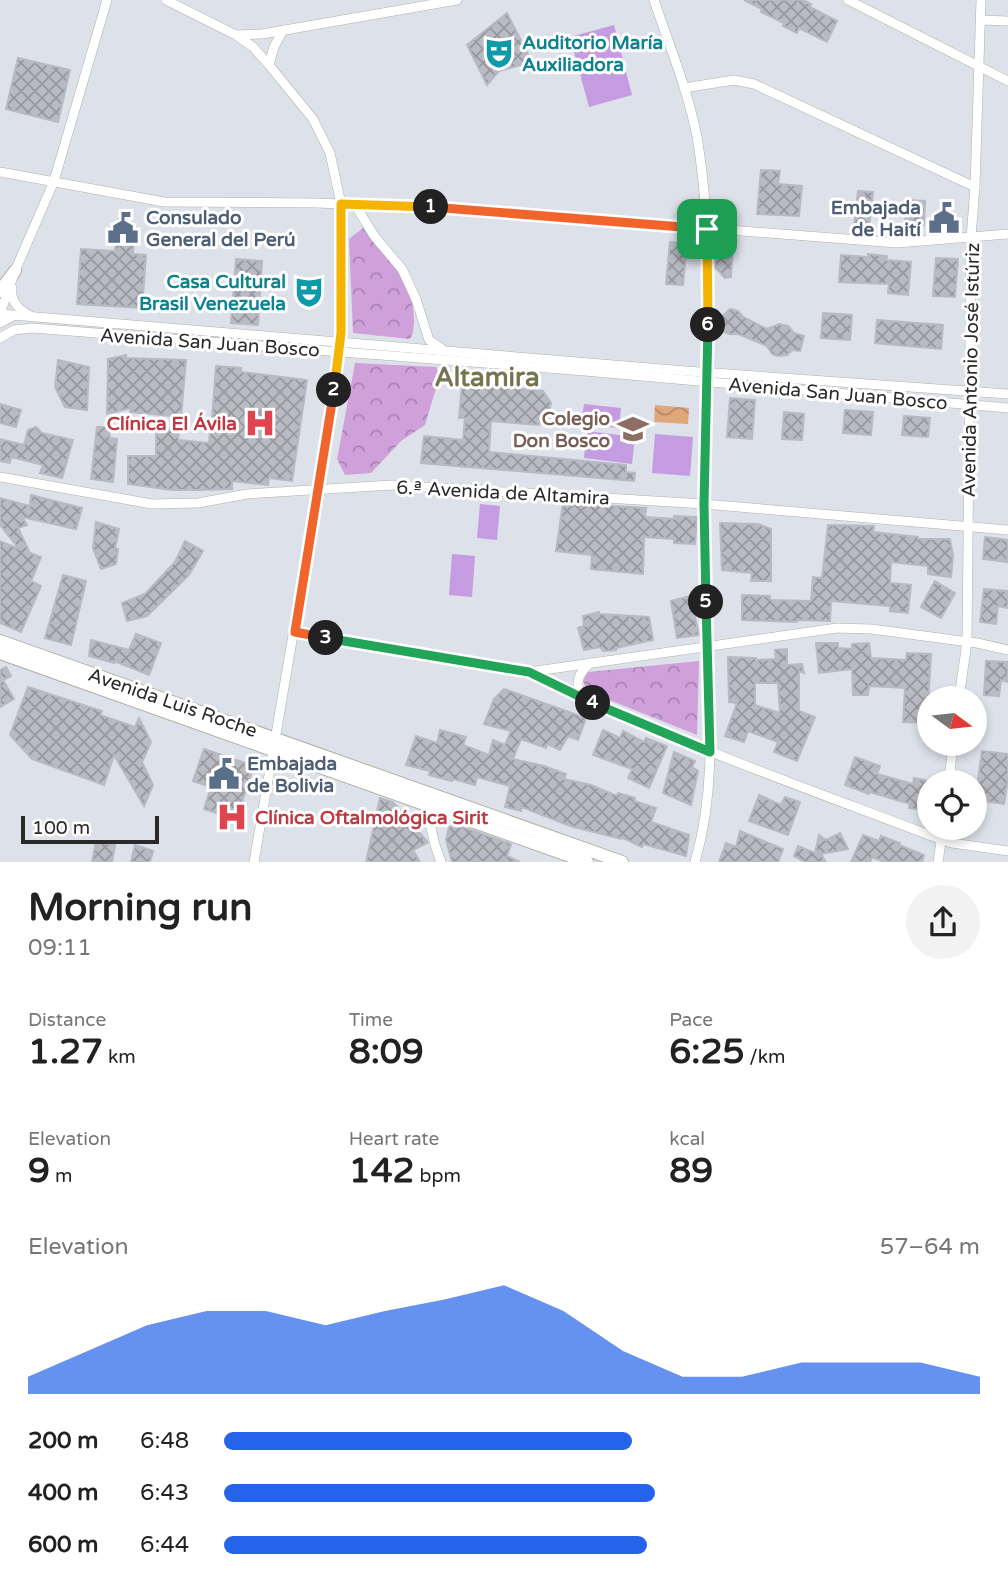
<!DOCTYPE html>
<meta charset="utf-8">
<style>
body{margin:0;font-family:"Varela Round",sans-serif;background:#f2f2f2;color:#222;height:100vh;display:flex;flex-direction:column;font-size:26px;white-space:nowrap}
*{box-sizing:border-box;margin:0}
p{font-size:23px;color:#767676}
.icon{flex:none;width:38px;height:38px;fill:none;stroke:currentColor;stroke-width:2;stroke-linecap:round;stroke-linejoin:round}
.map{position:relative;height:862px;overflow:hidden}
.drawer{display:flex;flex-direction:column;background:#fff;flex:1}
.drawer>*{flex:none}
.needle{width:46px;rotate:105deg}
.fabs{position:absolute;left:917px;top:686px;display:grid;gap:14px}
.fabs a{display:grid;place-items:center;width:70px;height:70px;border-radius:50%;background:#fff;box-shadow:0 4px 10px #0003;font-size:35px}
.scale{position:absolute;left:21px;bottom:18px;width:138px;box-sizing:border-box;padding-left:7px;border:4px solid #2a2a2a;border-top:0;font-size:19px;line-height:24px;white-space:nowrap;color:#2a2a2a;-webkit-text-stroke:5px #fff;paint-order:stroke}
.pin{position:absolute;display:grid;place-items:center;width:60px;height:60px;color:#fff;margin:-30px;border-radius:14px;box-shadow:0 4px 10px #0006}
.km{position:absolute;width:35px;height:35px;margin:-18px;border-radius:50%;background:#222;color:#fff;font-size:19px;line-height:35px;text-align:center}
.round{display:grid;place-items:center;flex:none;width:74px;height:74px;border-radius:37px;background:#f2f2f2}
.headline{display:flex;align-items:center;justify-content:space-between;height:119px;padding:0 28px}
h1{font-size:38px;font-weight:700;line-height:52px}
.figures{display:grid;grid-template-columns:repeat(3,1fr);gap:10px;height:119px;padding:7px 28px}
.figures div{display:grid;align-content:center}
.figures b{font-size:35px;font-weight:700}
.figures small{font-size:19px;font-weight:400}
.figures p{font-size:19px}
.chart{height:196px;padding:14px 28px}
.chart p{display:flex;justify-content:space-between}
.chart svg{width:100%;height:126px;margin-top:7px;fill:#2563eb;opacity:.7}
ul{padding:0 28px;list-style:none;font-size:23px}
li{display:grid;grid-template-columns:112px 84px 1fr;align-items:center;height:52px}
li i{height:18px;border-radius:9px;background:#2563eb}
.map>svg:first-child{display:block}
.park{fill:url(#park-crowns)}
.pitch{fill:#c59ce1}
.water{fill:url(#water-waves)}
.building{fill:url(#building-cross-hatch);stroke:#b7bac5;stroke-width:2;fill-rule:evenodd}
.lines{fill:none;stroke-linecap:round;stroke-linejoin:round}
.street-casing{stroke:#b1b1a7;stroke-width:10}
.secondary-casing{stroke:#b1b1a7;stroke-width:14}
.street{stroke:#fff;stroke-width:9}
.secondary{stroke:#fff;stroke-width:12}
.split-1-casing{stroke:#fff;stroke-width:14}
.split-2-casing{stroke:#fff;stroke-width:14}
.split-3-casing{stroke:#fff;stroke-width:14}
.split-4-casing{stroke:#fff;stroke-width:14}
.split-5-casing{stroke:#fff;stroke-width:14}
.split-6-casing{stroke:#fff;stroke-width:14}
.split-7-casing{stroke:#fff;stroke-width:14}
.split-1{stroke:#f0652b;stroke-width:9}
.split-2{stroke:#f5b400;stroke-width:9}
.split-3{stroke:#f0652b;stroke-width:9}
.split-4{stroke:#22a559;stroke-width:9}
.split-5{stroke:#22a559;stroke-width:9}
.split-6{stroke:#22a559;stroke-width:9}
.split-7{stroke:#f5b400;stroke-width:9}
.labels{text-anchor:middle;stroke-width:6;stroke-linejoin:round;paint-order:stroke}
.culture-label{font-size:19px;font-weight:bold;fill:#0d838f;stroke:#fff;text-anchor:start}
.service-label{font-size:19px;font-weight:bold;fill:#4e5e75;stroke:#fff;text-anchor:start}
.street-label{font-size:19px;fill:#2a2a2a;stroke:#fff}
.education-label{font-size:19px;font-weight:bold;fill:#785e54;stroke:#fff;text-anchor:end}
.health-label{font-size:19px;font-weight:bold;fill:#be3a42;stroke:#fff;text-anchor:end}
.district-label{font-size:26px;font-weight:bold;fill:#75754f;stroke:#fff}
</style>
<div class="map">
<svg width="1008" height="862" viewBox="0 0 1008 862">
<defs>
<pattern id="park-crowns" width="20" height="18" patternUnits="userSpaceOnUse" patternTransform="scale(1.75)"><rect width="20" height="18" fill="#d0a0db"/><path d="M2 6a3 3 0 1 1 6 0M12 15a3 3 0 1 1 6 0" fill="none" stroke="#a983b2"/></pattern>
<pattern id="water-waves" width="16" height="10" patternUnits="userSpaceOnUse" patternTransform="scale(1.75)"><rect width="16" height="10" fill="#e1a77c"/><path d="M0 5q4-4 8 0t8 0" fill="none" stroke="#b78866"/></pattern>
<pattern id="building-cross-hatch" width="8" height="8" patternUnits="userSpaceOnUse" patternTransform="scale(1.75)"><rect width="8" height="8" fill="#babac3"/><path d="M0 0l8 8M0 8l8-8" fill="none" stroke="#97979f"/></pattern>
</defs>
<rect width="100%" height="100%" fill="#dde1ea"/>
<g class="park">
<path d="M363,228C387,258 415,282 414,323C413,329 414,333 410,339L353,333L349,239Z"/>
<polygon points="355,363 436,367 440,375 425,425 401,441 371,473 345,475 337,459"/>
<polygon points="699,661 697,735 587,691 583,681 588,672"/>
</g>
<g class="pitch">
<polygon points="614,25 632,95 589,107 570,37"/>
<polygon points="584,404 621,408 619,428 581,424"/>
<polygon points="587,431 635,437 632,464 584,458"/>
<polygon points="655,434 693,437 690,476 652,473"/>
<polygon points="480,504 500,506 497,540 477,538"/>
<polygon points="452,554 475,556 472,597 449,595"/>
</g>
<polygon class="water" points="655,405 689,408 688,424 654,422"/>
<g class="building">
<polygon points="744,0 803,0 811,4 810,7 837,21 827,42 799,28 797,33 783,26 784,23 761,12 762,9"/>
<polygon points="507,13 532,62 499,71 487,85 467,45"/>
<polygon points="18,58 70,70 58,122 6,109"/>
<polygon points="761,170 780,171 778,184 802,186 799,216 757,214"/>
<polygon points="858,191 873,192 869,228 854,226"/>
<polygon points="906,200 925,201 924,225 905,225"/>
<polygon points="118,219 129,220 128,237 134,237 133,254 146,255 142,308 77,304 81,249 115,251"/>
<polygon points="715,240 733,241 731,277 725,278 715,267"/>
<polygon points="670,242 687,244 683,285 666,284"/>
<polygon points="868,254 887,256 886,260 911,262 908,295 888,293 889,284 839,282 841,255 868,257"/>
<polygon points="936,258 958,259 955,297 933,296"/>
<polygon points="236,259 262,261 258,325 231,323"/>
<polygon points="730,309 738,311 743,317 767,329 779,324 788,326 794,333 804,336 800,351 792,350 787,355 777,356 772,354 767,346 738,334 729,334 719,330 718,320"/>
<polygon points="823,313 852,315 850,340 821,338"/>
<polygon points="877,320 943,325 941,349 875,343"/>
<polygon points="126,355 126,358 186,360 181,417 130,412 131,408 107,414 108,359"/>
<polygon points="58,360 89,367 87,410 65,407 55,387"/>
<polygon points="216,366 241,368 241,372 307,380 292,481 269,478 268,485 232,481 232,489 201,490 172,490 128,484 128,456 156,456 156,429 179,430 178,440 209,443 210,432 217,433 218,420 212,419"/>
<polygon points="462,383 543,391 551,403 549,412 539,425 491,421 489,452 626,465 626,472 635,473 634,481 421,463 424,436 463,440 465,418 459,418"/>
<polygon points="730,398 755,400 752,439 727,437"/>
<polygon points="0,404 21,410 16,427 0,423"/>
<polygon points="845,410 873,412 871,435 843,433"/>
<polygon points="784,412 804,414 802,440 782,439"/>
<polygon points="904,416 930,418 928,437 902,435"/>
<polygon points="36,427 42,433 73,440 62,478 40,473 43,465 11,457 10,463 0,461 0,439 24,445 28,430"/>
<polygon points="97,427 109,427 110,438 117,439 113,482 91,479"/>
<polygon points="31,495 82,508 76,529 22,517 27,525 18,528 30,553 41,557 31,581 41,586 21,632 0,623 0,541 19,549 0,525 0,498 30,506"/>
<polygon points="563,503 646,508 645,517 674,519 674,516 697,517 695,544 674,543 674,539 644,537 643,574 591,569 592,555 556,551"/>
<polygon points="96,522 119,529 115,549 118,549 116,564 101,569 93,548"/>
<polygon points="720,523 758,524 771,529 771,581 751,581 752,573 722,570"/>
<polygon points="828,525 874,526 873,532 918,537 918,539 950,539 953,555 951,577 928,574 928,566 891,562 890,583 911,585 908,613 890,611 890,606 831,601 830,621 798,620 797,622 742,620 742,595 770,596 770,600 811,601 813,577 822,578"/>
<polygon points="985,537 1008,540 1007,562 983,559"/>
<polygon points="185,541 203,551 189,575 147,616 127,621 122,603 145,594 175,562"/>
<polygon points="63,575 86,581 71,645 45,638"/>
<polygon points="935,581 955,593 941,618 921,607"/>
<polygon points="984,589 1008,591 1008,608 998,606 996,624 980,622"/>
<polygon points="690,596 699,635 677,638 671,601"/>
<polygon points="599,612 599,614 649,617 653,640 616,648 616,650 603,651 600,647 584,650 578,628 584,626 583,616"/>
<polygon points="136,634 161,643 149,675 114,661 114,663 89,656 91,640 129,650"/>
<polygon points="816,643 838,643 838,648 852,649 852,644 869,643 871,658 906,660 907,653 931,654 927,723 903,722 905,688 869,686 868,695 853,695 852,669 819,673"/>
<path d="M787,649V665L802,664L804,673L799,671V711L815,717L797,761L774,752L778,742L748,731L744,742L725,736L737,703L729,702L728,657L756,658V660L776,659L775,650ZM755,683H778L780,713L755,705Z"/>
<polygon points="986,661 1008,662 1008,682 1001,680 999,696 984,695"/>
<polygon points="6,667 11,676 3,680 14,699 0,707 0,670"/>
<polygon points="28,687 102,711 100,715 135,727 139,718 151,742 142,762 153,785 144,806 114,755 104,785 32,759 10,735"/>
<polygon points="504,689 586,718 578,740 568,736 560,750 547,744 546,748 521,739 513,759 544,766 566,774 564,779 591,785 617,796 618,793 635,798 634,801 656,808 651,822 689,835 686,856 643,844 642,847 621,837 621,839 570,826 522,807 521,811 505,807 510,786 477,777 475,785 453,779 452,781 429,775 430,771 406,765 416,736 437,743 440,730 466,737 463,745 489,755 493,740 505,745 511,731 484,724 494,699"/>
<polygon points="603,730 620,738 623,731 644,742 646,738 667,746 649,788 628,778 632,769 593,755"/>
<polygon points="204,749 254,766 242,802 247,803 241,821 204,809 211,787 193,781"/>
<polygon points="982,751 1008,754 1008,780 1004,804 975,800"/>
<polygon points="674,752 695,761 692,767 698,771 691,805 663,793"/>
<polygon points="855,757 880,766 877,774 913,784 914,778 929,781 928,811 909,808 910,804 870,792 869,794 845,785"/>
<polygon points="759,795 781,805 785,797 800,802 788,835 749,821"/>
<polygon points="380,798 393,802 427,841 427,843 413,850 420,862 366,862"/>
<polygon points="457,825 511,844 507,856 520,862 452,862 446,840 449,827"/>
<polygon points="740,831 783,849 778,862 719,862 726,843 736,847"/>
<polygon points="840,833 848,849 821,854 826,862 805,862 794,856 798,846 815,853 819,835 826,840"/>
<polygon points="863,835 879,841 881,836 900,843 899,845 924,855 922,862 884,862 872,857 870,862 851,862"/>
<polygon points="96,841 115,845 112,862 92,862"/>
<polygon points="135,845 153,851 150,862 131,862"/>
</g>
<g class="lines">
<defs>
<g id="street">
<polyline points="166,0 236,35 253,47 269,65 313,119 330,153 341,204 342,255 340,352 321,472 254,862"/>
<path d="M654,0C669,45 688,90 697,137C719,268 701,402 704,534C705,571 706,608 707,645C710,719 716,790 695,862"/>
<polyline points="848,0 1008,81"/>
<polyline points="981,20 1008,21"/>
<polyline points="237,35 262,34 457,0"/>
<polyline points="269,65 274,47 283,30"/>
<polyline points="684,88 734,80 754,84 975,187"/>
<polyline points="0,172 164,202 316,203 447,208 897,243 1008,234"/>
<polyline points="355,205 375,237 402,269 416,299 429,340 441,348"/>
<path d="M12,288C10,301 18,309 29,315"/>
<polyline points="0,314 686,371 1008,394"/>
<polyline points="0,314 15,271 54,181 107,0"/>
<polyline points="0,323 13,316"/>
<polyline points="0,338 14,330 32,328 573,370 1008,408"/>
<polyline points="0,477 152,504 198,503 247,494 392,485 704,504 1008,530"/>
<polyline points="294,632 529,672 837,628 871,629 977,643 1008,650"/>
<path d="M530,673C659,736 795,784 929,835L952,843L1008,851"/>
<path d="M581,698C575,683 578,673 590,663"/>
<polyline points="959,698 967,642 971,238 975,187 981,0"/>
<polyline points="949,782 953,744"/>
<polyline points="425,803 435,845 441,862"/>
<polyline points="938,862 943,828"/>
</g>
<g id="secondary">
<polyline points="0,291 15,271"/>
<polyline points="0,641 622,862"/>
<polyline points="0,653 587,862"/>
</g>
</defs>
<use href="#street" class="street-casing"/>
<use href="#secondary" class="secondary-casing"/>
<use href="#street" class="street"/>
<use href="#secondary" class="secondary"/>
</g>
<g class="lines">
<defs>
<polyline id="split-1" points="431,207 707,229"/>
<polyline id="split-2" points="334,390 341,333 341,204 431,207"/>
<polyline id="split-3" points="326,638 295,632 334,390"/>
<polyline id="split-4" points="326,638 529,672 593,703"/>
<polyline id="split-5" points="593,703 710,752 706,602"/>
<polyline id="split-6" points="706,602 704,504 708,325"/>
<polyline id="split-7" points="707,229 708,325"/>
</defs>
<use href="#split-1" class="split-1-casing"/>
<use href="#split-2" class="split-2-casing"/>
<use href="#split-3" class="split-3-casing"/>
<use href="#split-4" class="split-4-casing"/>
<use href="#split-5" class="split-5-casing"/>
<use href="#split-6" class="split-6-casing"/>
<use href="#split-7" class="split-7-casing"/>
<use href="#split-1" class="split-1"/>
<use href="#split-2" class="split-2"/>
<use href="#split-3" class="split-3"/>
<use href="#split-4" class="split-4"/>
<use href="#split-5" class="split-5"/>
<use href="#split-6" class="split-6"/>
<use href="#split-7" class="split-7"/>
</g>
<defs>
<symbol id="theatre-bare" viewBox="-9 -9 18 18"><path d="M-5-5.5Q0-4 5-5.5V0Q5 5 0 6Q-5 5-5 0ZM-3.3-2.5H-1v1.5H-3.3ZM1-2.5H3.3v1.5H1ZM-2.8 1Q0 5.5 2.8 1Z" fill="#0f9aa8" stroke="#fff" stroke-width="2.5" paint-order="stroke"/></symbol>
<symbol id="civic-bare" viewBox="-9 -9 18 18"><path d="M-.6-6.5H3V-4.5H.6V-3L4-1V1h2V6H-6V1h2V-1L-.6-3ZM-1.2 2.5V6h2.4V2.5Z" fill="#5c6f8a" stroke="#fff" stroke-width="2.5" paint-order="stroke"/></symbol>
<symbol id="hospital-bare" viewBox="-9 -9 18 18"><path d="M-5-5h3v3.5h4V-5h3V5h-3V1.5h-4V5h-3Z" fill="#e0444e" stroke="#fff" stroke-width="2.5" paint-order="stroke"/></symbol>
<symbol id="school-bare" viewBox="-9 -9 18 18"><path d="M0-5L7-2L0 1L-7-2ZM-4 1L0 2.5L4 1V4Q0 6-4 4Z" fill="#8d6e63" stroke="#fff" stroke-width="2.5" paint-order="stroke"/></symbol>
</defs>
<g fill-rule="evenodd">
<use href="#theatre-bare" x="477" y="31" width="44" height="44"/>
<use href="#civic-bare" x="922" y="196" width="44" height="44"/>
<use href="#civic-bare" x="101" y="206" width="44" height="44"/>
<use href="#theatre-bare" x="287" y="270" width="44" height="44"/>
<use href="#hospital-bare" x="238" y="401" width="44" height="44"/>
<use href="#school-bare" x="611" y="407" width="44" height="44"/>
<use href="#civic-bare" x="202" y="752" width="44" height="44"/>
<use href="#hospital-bare" x="210" y="795" width="44" height="44"/>
</g>
<g class="labels">
<g class="culture-label">
<text x="522" y="49">Auditorio María<tspan x="522" dy="22">Auxiliadora</tspan></text>
<text x="286" y="288" text-anchor="end">Casa Cultural<tspan x="286" dy="22">Brasil Venezuela</tspan></text>
</g>
<g class="service-label">
<text x="921" y="214" text-anchor="end">Embajada<tspan x="921" dy="22">de Haití</tspan></text>
<text x="146" y="224">Consulado<tspan x="146" dy="22">General del Perú</tspan></text>
<text x="247" y="770">Embajada<tspan x="247" dy="22">de Bolivia</tspan></text>
</g>
<g class="street-label">
<text transform="translate(210 342) rotate(4)" y="7">Avenida San Juan Bosco</text>
<text transform="translate(970 370) rotate(-89)" y="7">Avenida Antonio José Istúriz</text>
<text transform="translate(838 393) rotate(5)" y="7">Avenida San Juan Bosco</text>
<text transform="translate(503 492) rotate(3)" y="7">6.ª Avenida de Altamira</text>
<text transform="translate(173 702) rotate(19)" y="7">Avenida Luis Roche</text>
</g>
<g class="education-label">
<text x="610" y="425">Colegio<tspan x="610" dy="22">Don Bosco</tspan></text>
</g>
<g class="health-label">
<text x="237" y="430">Clínica El Ávila</text>
<text x="255" y="824" text-anchor="start">Clínica Oftalmológica Sirit</text>
</g>
<g class="district-label">
<text x="487" y="386">Altamira</text>
</g>
</g>
</svg>
<div class="fabs">
<a><svg class="needle" viewBox="-14 -14 28 28"><path d="M0-13l5 13h-10z" fill="#e53935"/><path d="M0 13l5-13h-10z" fill="#767676"/></svg></a>
<a><svg class="icon" aria-label="locate" viewBox="0 0 24 24"><circle cx="12" cy="12" r="6"/><path d="M12 2v4M12 18v4M2 12h4M18 12h4"/></svg></a>
</div>
<div class="scale">100 m</div>
<div class="pin" style="left:707px;top:229px;background:#1e9e55"><svg class="icon" aria-label="arrive" viewBox="0 0 24 24"><path d="M6 21V4h12l-3 4 3 4H6"/></svg></div>
<b class="km" style="left:431px;top:207px">1</b>
<b class="km" style="left:334px;top:390px">2</b>
<b class="km" style="left:326px;top:638px">3</b>
<b class="km" style="left:593px;top:703px">4</b>
<b class="km" style="left:706px;top:602px">5</b>
<b class="km" style="left:708px;top:325px">6</b>
</div>
<section class="drawer">
<div class="headline"><div><h1>Morning run</h1><p>09:11</p></div><a class="round"><svg class="icon" aria-label="share" viewBox="0 0 24 24"><path d="M12 15V3M7 8l5-5 5 5M5 13v7h14v-7"/></svg></a></div>
<div class="figures">
<div><p>Distance</p><b>1.27<small> km</small></b></div>
<div><p>Time</p><b>8:09</b></div>
<div><p>Pace</p><b>6:25<small> /km</small></b></div>
</div>
<div class="figures">
<div><p>Elevation</p><b>9<small> m</small></b></div>
<div><p>Heart rate</p><b>142<small> bpm</small></b></div>
<div><p>kcal</p><b>89</b></div>
</div>
<div class="chart"><p><span>Elevation</span>57–64 m</p>
<svg viewBox="0 0 160 44" preserveAspectRatio="none"><path d="M0 44V38L10 29L20 20L30 15L40 15L50 20L60 15L70 11L80 6L90 15L100 29L110 38L120 38L130 33L140 33L150 33L160 38V44z"/></svg>
</div>
<ul>
<li><b>200 m</b>6:48<i style="width:54%"></i></li>
<li><b>400 m</b>6:43<i style="width:57%"></i></li>
<li><b>600 m</b>6:44<i style="width:56%"></i></li>
</ul>
</section>
